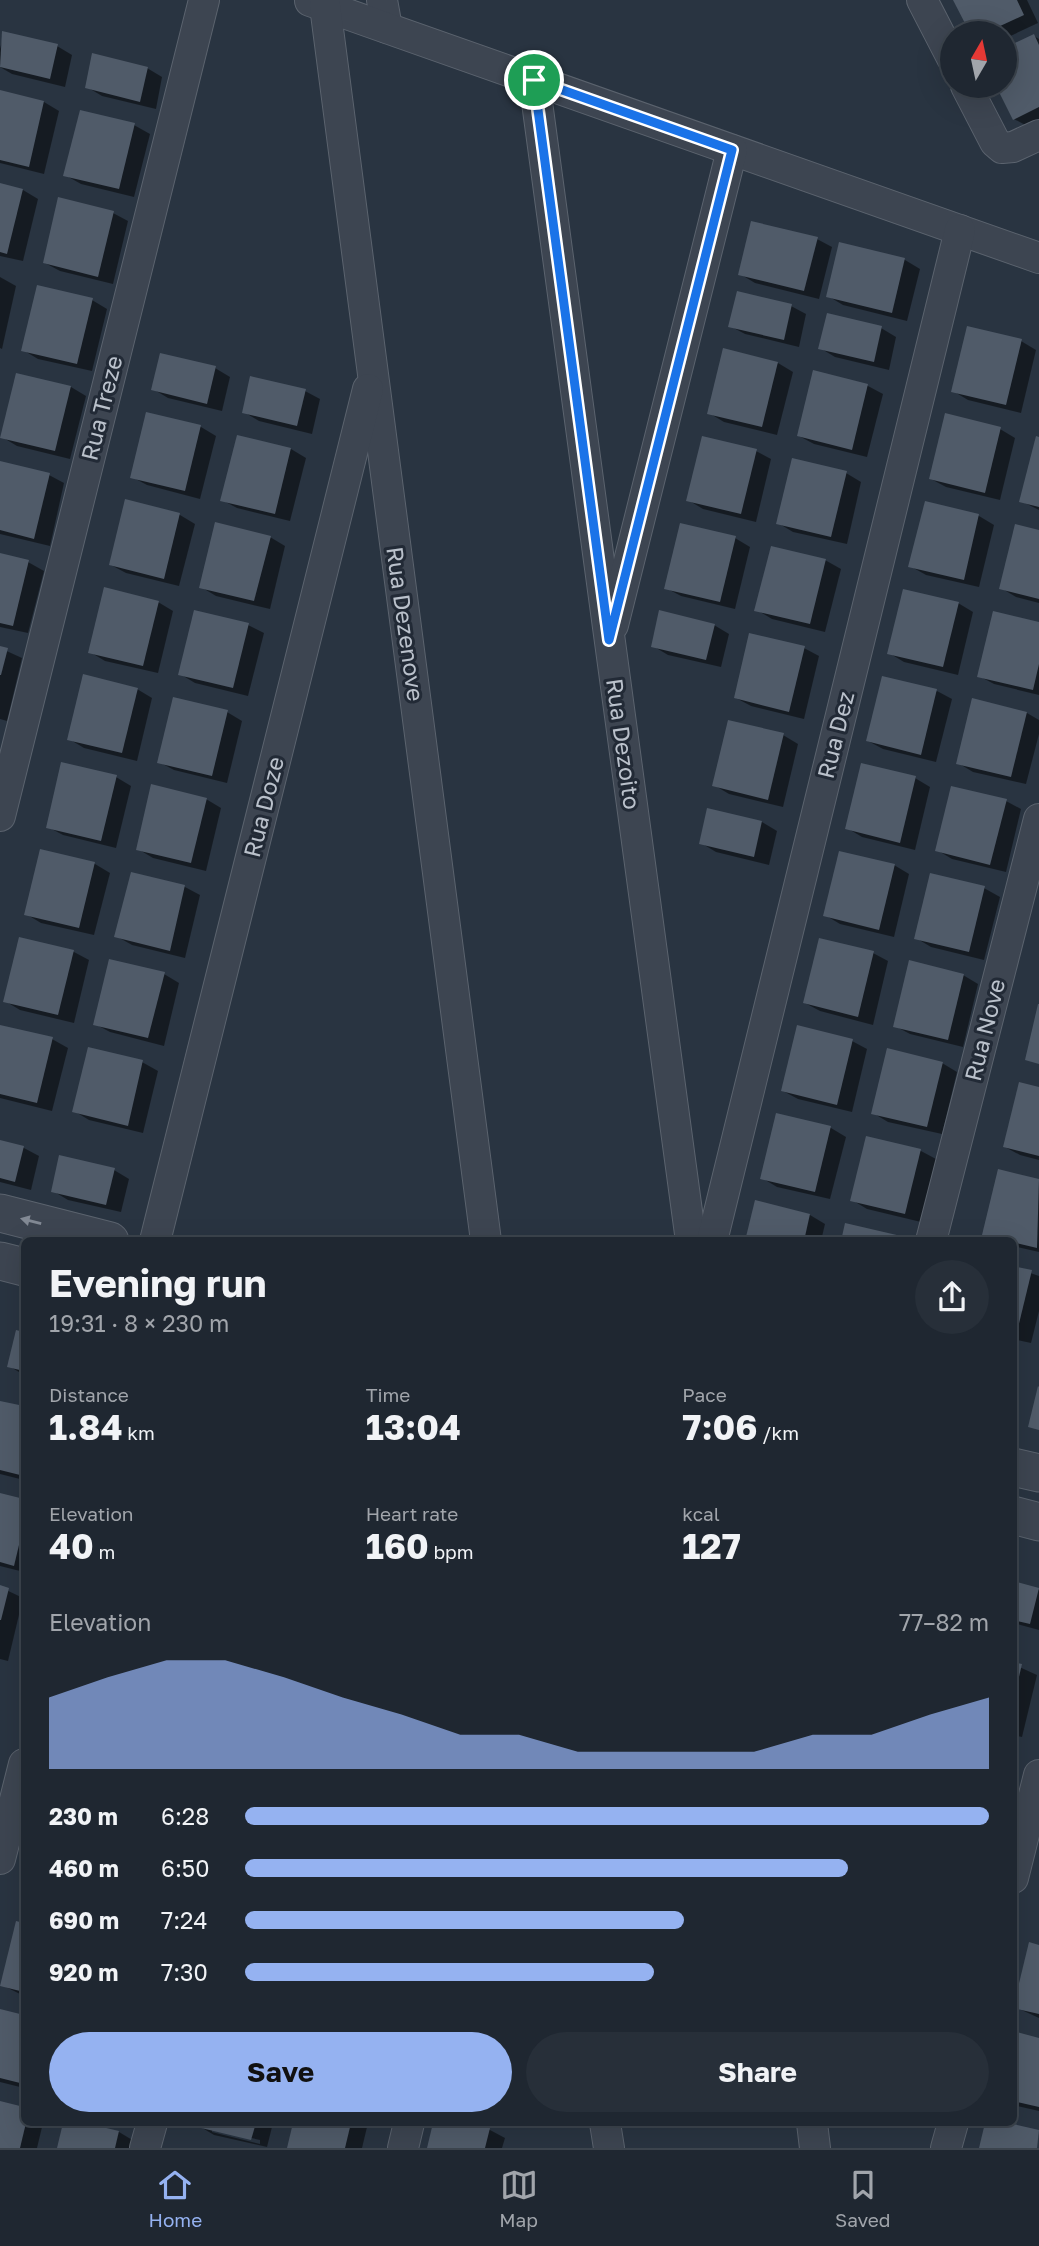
<!DOCTYPE html>
<meta charset="utf-8">
<style>
body{margin:0;font-family:"Golos Text",sans-serif;background:#272f39;color:#f1f3f6;height:100vh;display:flex;flex-direction:column;font-size:26px;white-space:nowrap}
*{box-sizing:border-box;margin:0}
p{font-size:23px;color:#a1a5ab}
.icon{flex:none;width:38px;height:38px;fill:none;stroke:currentColor;stroke-width:2;stroke-linecap:round;stroke-linejoin:round}
.map{position:relative;flex:1;overflow:hidden}
.details{position:absolute;left:21px;top:1237px;width:996px;height:889px;display:flex;flex-direction:column;background:#1f2731;border-radius:10px;box-shadow:0 7px 28px #0002,0 0 0 2px #3c444d}
.details>*{flex:none}
.needle{width:46px;rotate:9deg}
.tools{position:absolute;left:940px;top:21px;display:grid;gap:14px}
.tools a{display:grid;place-items:center;width:77px;height:77px;border-radius:50%;background:#1f2731;box-shadow:0 7px 28px #0002,0 0 0 2px #3c444d;font-size:35px}
.pin{position:absolute;display:grid;place-items:center;width:60px;height:60px;color:#fff;margin:-30px;border:4px solid #fff;border-radius:50%;box-shadow:0 2px 7px #0007}
.round{display:grid;place-items:center;flex:none;width:74px;height:74px;border-radius:37px;background:#272f39}
.head{display:flex;align-items:center;justify-content:space-between;height:119px;padding:0 28px}
h1{font-size:38px;font-weight:700;line-height:52px}
.figures{display:grid;grid-template-columns:repeat(3,1fr);gap:10px;height:119px;padding:7px 28px}
.figures div{display:grid;align-content:center}
.figures b{font-size:35px;font-weight:700}
.figures small{font-size:19px;font-weight:400}
.figures p{font-size:19px}
.chart{height:196px;padding:14px 28px}
.chart p{display:flex;justify-content:space-between}
.chart svg{width:100%;height:126px;margin-top:7px;fill:#95b2f1;opacity:.7}
.action{display:flex;gap:14px;margin-top:auto;padding:14px 28px}
.action a{flex:1;height:80px;border-radius:42px;background:#95b2f1;color:#111;font-size:28px;font-weight:700;line-height:80px;text-align:center}
.action a+a{background:#272f39;color:#f1f3f6}
ul{padding:0 28px;list-style:none;font-size:23px}
li{display:grid;grid-template-columns:112px 84px 1fr;align-items:center;height:52px}
li i{height:18px;border-radius:9px;background:#95b2f1}
.menu{display:flex;justify-content:space-around;align-items:center;height:98px;border-top:2px solid #3c444d;background:#1f2731;font-size:19px;color:#a1a5ab}
.menu a{display:grid;justify-items:center;gap:4px}
.menu .selected{color:#95b2f1}
.map>svg:first-child{display:block}
.shadow{fill:#0007;fill-rule:evenodd}
.building{fill:#505b69}
.lines{fill:none;stroke-linecap:round;stroke-linejoin:round}
.minor-casing{stroke:#5b636e;stroke-width:32}
.tertiary-casing{stroke:#5b636e;stroke-width:39}
.minor{stroke:#3d4551;stroke-width:30}
.tertiary{stroke:#3d4551;stroke-width:37}
.oneway{fill:#828994}
.route-casing{stroke:#fff;stroke-width:14}
.route{stroke:#1a73e8;stroke-width:9}
.labels{text-anchor:middle;stroke-width:6;stroke-linejoin:round;paint-order:stroke}
.street-label{font-size:23px;fill:#bac1cb;stroke:#222a36}
</style>
<div class="map">
<svg width="1039" height="2148" viewBox="0 0 1039 2148">
<rect width="100%" height="100%" fill="#293441"/>
<g class="shadow">
<polygon points="955,0 1027,0 1038,23 1004,39 1004,33 972,33"/>
<polygon points="4,33 57,46 72,55 65,87 12,74 0,67 0,49"/>
<polygon points="1034,36 1039,39 1039,123 1029,127 1014,119 998,86 1004,86"/>
<polygon points="147,68 162,77 156,109 102,96 87,87"/>
<polygon points="0,92 44,102 59,111 44,174 0,163"/>
<polygon points="134,125 150,134 134,197 81,184 65,175"/>
<polygon points="0,185 23,190 38,199 23,261 0,256"/>
<polygon points="113,213 128,221 113,284 60,271 45,263"/>
<polygon points="817,239 832,247 819,299 755,283 740,274"/>
<polygon points="840,244 905,260 920,269 907,321 843,305 828,296"/>
<polygon points="0,277 16,286 2,349 0,348"/>
<polygon points="92,300 107,309 92,371 38,359 23,350"/>
<polygon points="791,306 806,314 799,347 745,334 730,326"/>
<polygon points="881,328 896,337 889,370 835,357 820,348"/>
<polygon points="1021,341 1036,350 1021,413 968,400 953,391"/>
<polygon points="778,363 793,372 777,435 724,422 709,413"/>
<polygon points="215,368 230,377 222,411 168,398 153,389"/>
<polygon points="814,372 868,386 883,394 867,457 814,444 799,436"/>
<polygon points="17,375 71,387 86,396 70,459 17,446 2,437"/>
<polygon points="305,391 320,399 312,434 259,421 244,412"/>
<polygon points="148,414 201,427 216,436 200,499 147,485 132,477"/>
<polygon points="1000,429 1015,438 1000,500 946,487 931,479"/>
<polygon points="238,437 291,449 306,458 290,521 237,508 222,500"/>
<polygon points="1039,438 1039,510 1021,501"/>
<polygon points="756,451 771,459 756,522 703,509 688,500"/>
<polygon points="0,463 49,475 64,483 50,546 0,534"/>
<polygon points="846,473 861,482 847,544 793,532 778,523"/>
<polygon points="126,502 180,515 195,524 179,586 126,573 111,565"/>
<polygon points="926,503 979,516 994,525 979,587 926,575 910,566"/>
<polygon points="1039,531 1039,603 1016,597 1001,588"/>
<polygon points="270,537 285,546 270,609 216,596 201,587"/>
<polygon points="735,538 750,547 735,609 681,596 666,588"/>
<polygon points="0,555 28,562 44,571 28,633 0,627"/>
<polygon points="825,560 841,569 825,632 772,619 757,610"/>
<polygon points="158,602 173,611 158,673 105,661 90,652"/>
<polygon points="958,603 973,612 958,675 904,662 889,653"/>
<polygon points="1039,624 1039,695 994,684 979,676"/>
<polygon points="248,625 264,633 248,696 195,683 180,674"/>
<polygon points="714,625 729,634 721,667 668,655 653,646"/>
<polygon points="0,648 22,658 7,721 0,719"/>
<polygon points="804,648 819,656 804,719 751,706 736,698"/>
<polygon points="137,689 152,698 137,761 84,748 69,739"/>
<polygon points="937,691 952,699 936,762 883,749 868,741"/>
<polygon points="973,700 1027,713 1039,720 1039,734 1026,784 973,772 958,763"/>
<polygon points="227,712 242,721 227,783 174,770 159,762"/>
<polygon points="783,735 798,744 783,807 729,794 714,785"/>
<polygon points="116,777 131,786 116,848 63,835 48,827"/>
<polygon points="915,778 930,787 915,850 862,837 847,828"/>
<polygon points="206,799 221,808 206,871 153,858 138,849"/>
<polygon points="1006,801 1021,809 1006,872 952,859 937,850"/>
<polygon points="708,810 762,822 777,831 769,865 716,852 701,843"/>
<polygon points="42,851 95,864 110,873 94,935 41,923 26,914"/>
<polygon points="894,865 909,874 894,937 840,924 825,915"/>
<polygon points="132,874 185,887 200,895 185,958 132,945 116,936"/>
<polygon points="984,888 1000,897 984,960 931,947 916,938"/>
<polygon points="20,939 74,952 89,960 74,1023 20,1010 5,1001"/>
<polygon points="873,953 888,961 873,1025 820,1011 805,1003"/>
<polygon points="164,974 179,983 164,1046 110,1032 95,1024"/>
<polygon points="963,975 978,984 963,1047 910,1034 895,1026"/>
<polygon points="0,1026 52,1039 68,1048 52,1111 0,1098"/>
<polygon points="852,1041 867,1049 852,1112 798,1099 783,1091"/>
<polygon points="142,1062 158,1071 143,1133 89,1120 74,1111"/>
<polygon points="942,1063 957,1072 942,1134 888,1122 873,1113"/>
<polygon points="1039,1088 1039,1160 1020,1155 1005,1147"/>
<polygon points="777,1115 831,1128 846,1137 830,1199 777,1187 762,1178"/>
<polygon points="868,1138 921,1151 936,1159 921,1222 867,1209 852,1200"/>
<polygon points="0,1142 24,1148 39,1156 31,1190 0,1182"/>
<polygon points="114,1170 129,1179 121,1212 68,1200 53,1191"/>
<polygon points="999,1171 1039,1181 1039,1252 1013,1246 1013,1241 996,1241 984,1234"/>
<polygon points="756,1202 810,1215 825,1224 821,1241 747,1241"/>
<polygon points="1013,1267 1039,1276 1039,1311 1031,1343 1013,1339"/>
<polygon points="17,1333 24,1334 24,1375 9,1366"/>
<polygon points="0,1402 24,1408 24,1480 0,1474"/>
<polygon points="0,1495 24,1501 24,1572 0,1566"/>
<polygon points="1013,1583 1039,1590 1039,1630 1013,1623"/>
<polygon points="0,1587 23,1598 8,1661 0,1659"/>
<polygon points="1013,1664 1037,1675 1022,1737 1013,1735"/>
<polygon points="18,1923 24,1924 24,1996 2,1985"/>
<polygon points="1039,1947 1039,2018 1015,2007"/>
<polygon points="0,2011 24,2017 24,2088 0,2082"/>
<polygon points="1013,2033 1039,2039 1039,2111 1013,2105"/>
<polygon points="0,2103 24,2109 24,2123 43,2123 37,2148 0,2148"/>
<polygon points="65,2123 78,2123 119,2132 134,2141 132,2148 59,2148"/>
<path d="M199,2123H273L267,2147L214,2135L199,2126ZM212,2129L260,2140V2144L212,2132Z"/>
<polygon points="295,2123 368,2123 362,2148 289,2148"/>
<polygon points="435,2123 461,2123 490,2130 505,2138 502,2148 429,2148"/>
</g>
<g class="building">
<polygon points="953,0 1017,0 1024,15 985,33 970,33"/>
<polygon points="2,31 58,44 50,79 0,67"/>
<polygon points="1034,34 1039,45 1039,107 1013,120 996,86 1004,86 1004,48"/>
<polygon points="92,53 148,67 140,102 85,88"/>
<polygon points="0,90 44,101 29,167 0,160"/>
<polygon points="80,110 135,123 119,189 63,176"/>
<polygon points="0,183 23,189 7,254 0,252"/>
<polygon points="58,197 114,211 98,277 43,263"/>
<polygon points="751,221 818,237 804,291 738,275"/>
<polygon points="839,242 905,258 892,313 826,297"/>
<polygon points="37,285 93,298 77,364 21,351"/>
<polygon points="737,291 792,304 784,340 728,327"/>
<polygon points="827,313 882,326 874,362 818,349"/>
<polygon points="967,326 1022,339 1006,405 951,392"/>
<polygon points="723,348 778,362 762,427 707,414"/>
<polygon points="160,353 216,366 207,404 151,390"/>
<polygon points="813,370 868,384 852,450 797,436"/>
<polygon points="16,373 71,386 55,451 0,438"/>
<polygon points="250,376 306,389 297,426 242,413"/>
<polygon points="146,412 201,425 185,491 130,478"/>
<polygon points="945,413 1001,427 985,493 929,479"/>
<polygon points="237,435 291,448 275,514 220,501"/>
<polygon points="702,436 757,449 741,514 686,501"/>
<polygon points="1036,436 1039,437 1039,507 1019,502"/>
<polygon points="792,458 847,471 831,537 776,524"/>
<polygon points="0,461 50,473 34,539 0,530"/>
<polygon points="125,499 180,513 164,579 109,565"/>
<polygon points="925,501 979,514 964,580 908,567"/>
<polygon points="215,522 271,536 254,601 199,588"/>
<polygon points="680,523 736,536 720,602 664,589"/>
<polygon points="1015,524 1039,530 1039,599 999,589"/>
<polygon points="771,546 826,559 810,624 754,611"/>
<polygon points="0,553 29,560 13,626 0,623"/>
<polygon points="104,587 159,601 143,666 88,653"/>
<polygon points="903,589 959,602 943,667 887,654"/>
<polygon points="194,610 249,623 233,688 178,675"/>
<polygon points="659,610 715,624 706,660 651,647"/>
<polygon points="993,611 1039,622 1039,664 1033,690 977,677"/>
<polygon points="749,633 805,646 789,712 734,698"/>
<polygon points="0,646 8,648 1,675 0,675"/>
<polygon points="83,674 138,688 122,753 67,740"/>
<polygon points="882,676 937,689 921,755 866,741"/>
<polygon points="173,697 228,710 212,776 157,763"/>
<polygon points="972,698 1027,712 1011,777 956,764"/>
<polygon points="728,720 784,733 768,800 712,786"/>
<polygon points="61,762 117,775 101,841 46,828"/>
<polygon points="861,763 916,776 900,843 845,829"/>
<polygon points="151,784 207,798 191,863 136,850"/>
<polygon points="951,786 1007,799 990,865 935,851"/>
<polygon points="707,808 762,821 754,857 699,844"/>
<polygon points="40,849 95,862 79,928 24,915"/>
<polygon points="839,851 895,864 879,930 823,916"/>
<polygon points="131,872 185,885 170,951 114,937"/>
<polygon points="930,873 985,886 969,952 914,939"/>
<polygon points="19,937 74,950 58,1015 3,1002"/>
<polygon points="819,938 874,951 858,1017 803,1003"/>
<polygon points="109,959 165,972 148,1038 93,1025"/>
<polygon points="909,960 964,974 948,1040 893,1027"/>
<polygon points="1038,1004 1039,1004 1039,1064 1025,1060"/>
<polygon points="0,1025 53,1037 37,1103 0,1094"/>
<polygon points="797,1025 853,1039 837,1105 781,1091"/>
<polygon points="88,1047 143,1060 128,1126 72,1112"/>
<polygon points="887,1048 943,1062 927,1127 871,1114"/>
<polygon points="1019,1082 1039,1087 1039,1156 1003,1147"/>
<polygon points="776,1113 831,1126 815,1192 760,1179"/>
<polygon points="866,1136 921,1149 905,1214 850,1201"/>
<polygon points="0,1140 24,1146 15,1182 0,1178"/>
<polygon points="59,1155 115,1168 106,1205 51,1192"/>
<polygon points="998,1169 1039,1179 1037,1248 982,1235"/>
<polygon points="755,1200 810,1214 804,1241 745,1241"/>
<polygon points="845,1223 901,1236 899,1241 841,1241"/>
<polygon points="1013,1266 1032,1270 1016,1336 1013,1335"/>
<polygon points="16,1330 24,1332 24,1371 7,1367"/>
<polygon points="1038,1386 1039,1387 1039,1430 1028,1427"/>
<polygon points="0,1401 24,1406 24,1476 0,1470"/>
<polygon points="0,1493 24,1499 24,1524 14,1566 0,1562"/>
<polygon points="1013,1581 1039,1588 1030,1624 1013,1620"/>
<polygon points="0,1585 9,1588 1,1620 0,1620"/>
<polygon points="1013,1662 1022,1664 1014,1698 1013,1698"/>
<polygon points="16,1921 24,1923 24,1992 0,1986"/>
<polygon points="1029,1942 1039,1945 1039,2014 1013,2008"/>
<polygon points="0,2009 24,2015 24,2084 0,2078"/>
<polygon points="1013,2031 1039,2038 1039,2107 1013,2101"/>
<polygon points="0,2101 24,2107 26,2123 20,2148 0,2148"/>
<polygon points="63,2123 85,2123 119,2131 115,2148 57,2148"/>
<polygon points="197,2123 256,2123 251,2140 197,2127"/>
<polygon points="293,2123 351,2123 345,2148 287,2148"/>
<polygon points="433,2123 469,2123 490,2128 485,2148 427,2148"/>
<polygon points="985,2123 1009,2123 1039,2130 1037,2148 979,2148"/>
</g>
<g class="lines">
<defs>
<g id="minor">
<polyline points="382,0 387,28"/>
<polyline points="922,0 952,58"/>
<polyline points="310,1 1039,258"/>
<polyline points="325,6 486,1241"/>
<polyline points="534,80 691,1241"/>
<polyline points="966,86 995,142 1002,148 1013,147 1039,135"/>
<polyline points="613,625 732,150"/>
<polyline points="0,816 204,0"/>
<polyline points="155,1241 368,389"/>
<polyline points="712,1241 960,230"/>
<polyline points="931,1241 1039,819"/>
<polyline points="0,1859 24,1764"/>
<polyline points="1013,1878 1039,1775"/>
<polyline points="605,2123 609,2148"/>
<polyline points="812,2123 815,2148"/>
<polyline points="145,2148 152,2123"/>
<polyline points="403,2148 409,2123"/>
<polyline points="946,2148 953,2123"/>
</g>
<g id="tertiary">
<polyline points="0,1213 110,1241"/>
<polyline points="0,1261 24,1267"/>
<polyline points="1013,1467 1039,1473"/>
<polyline points="1013,1515 1039,1522"/>
</g>
</defs>
<use href="#minor" class="minor-casing"/>
<use href="#tertiary" class="tertiary-casing"/>
<use href="#minor" class="minor"/>
<use href="#tertiary" class="tertiary"/>
</g>
<defs><path id="oneway-solid" d="M-6-.8H1V-3.2L6.5 0L1 3.2V.8H-6Z" transform="scale(1.75)"/></defs>
<use class="oneway" href="#oneway-solid" transform="translate(31 1221) rotate(-166)"/>
<g class="lines">
<defs>
<polygon id="route" points="534,80 732,150 609,640"/>
</defs>
<use href="#route" class="route-casing"/>
<use href="#route" class="route"/>
</g>
<g class="labels">
<g class="street-label">
<text transform="translate(102 408) rotate(-76)" y="8">Rua Treze</text>
<text transform="translate(405 624) rotate(82)" y="8">Rua Dezenove</text>
<text transform="translate(836 735) rotate(-76)" y="8">Rua Dez</text>
<text transform="translate(623 744) rotate(82)" y="8">Rua Dezoito</text>
<text transform="translate(264 807) rotate(-76)" y="8">Rua Doze</text>
<text transform="translate(985 1030) rotate(-76)" y="8">Rua Nove</text>
</g>
</g>
</svg>
<div class="tools">
<a><svg class="needle" viewBox="-14 -14 28 28"><path d="M0-13l5 13h-10z" fill="#e53935"/><path d="M0 13l5-13h-10z" fill="#a1a5ab"/></svg></a>
</div>
<div class="pin" style="left:534px;top:80px;background:#1e9e55"><svg class="icon" aria-label="arrive" viewBox="0 0 24 24"><path d="M6 21V4h12l-3 4 3 4H6"/></svg></div>
<section class="details">
<div class="head"><div><h1>Evening run</h1><p>19:31 · 8 × 230 m</p></div><a class="round"><svg class="icon" aria-label="share" viewBox="0 0 24 24"><path d="M12 15V3M7 8l5-5 5 5M5 13v7h14v-7"/></svg></a></div>
<div class="figures">
<div><p>Distance</p><b>1.84<small> km</small></b></div>
<div><p>Time</p><b>13:04</b></div>
<div><p>Pace</p><b>7:06<small> /km</small></b></div>
</div>
<div class="figures">
<div><p>Elevation</p><b>40<small> m</small></b></div>
<div><p>Heart rate</p><b>160<small> bpm</small></b></div>
<div><p>kcal</p><b>127</b></div>
</div>
<div class="chart"><p><span>Elevation</span>77–82 m</p>
<svg viewBox="0 0 160 44" preserveAspectRatio="none"><path d="M0 44V19L10 12L20 6L30 6L40 12L50 19L60 25L70 32L80 32L90 38L100 38L110 38L120 38L130 32L140 32L150 25L160 19V44z"/></svg>
</div>
<ul>
<li><b>230 m</b>6:28<i style="width:100%"></i></li>
<li><b>460 m</b>6:50<i style="width:81%"></i></li>
<li><b>690 m</b>7:24<i style="width:59%"></i></li>
<li><b>920 m</b>7:30<i style="width:55%"></i></li>
</ul>
<div class="action"><a>Save</a><a>Share</a></div>
</section>
</div>
<nav class="menu">
<a class="selected"><svg class="icon" aria-label="home" viewBox="0 0 24 24"><path d="M3 11l9-7 9 7M6 9v11h12V9"/></svg>Home</a>
<a><svg class="icon" aria-label="map" viewBox="0 0 24 24"><path d="M3 6l6-2 6 2 6-2v14l-6 2-6-2-6 2zM9 4v14M15 6v14"/></svg>Map</a>
<a><svg class="icon" aria-label="saved" viewBox="0 0 24 24"><path d="M7 4h10v16l-5-4-5 4z"/></svg>Saved</a>
</nav>
